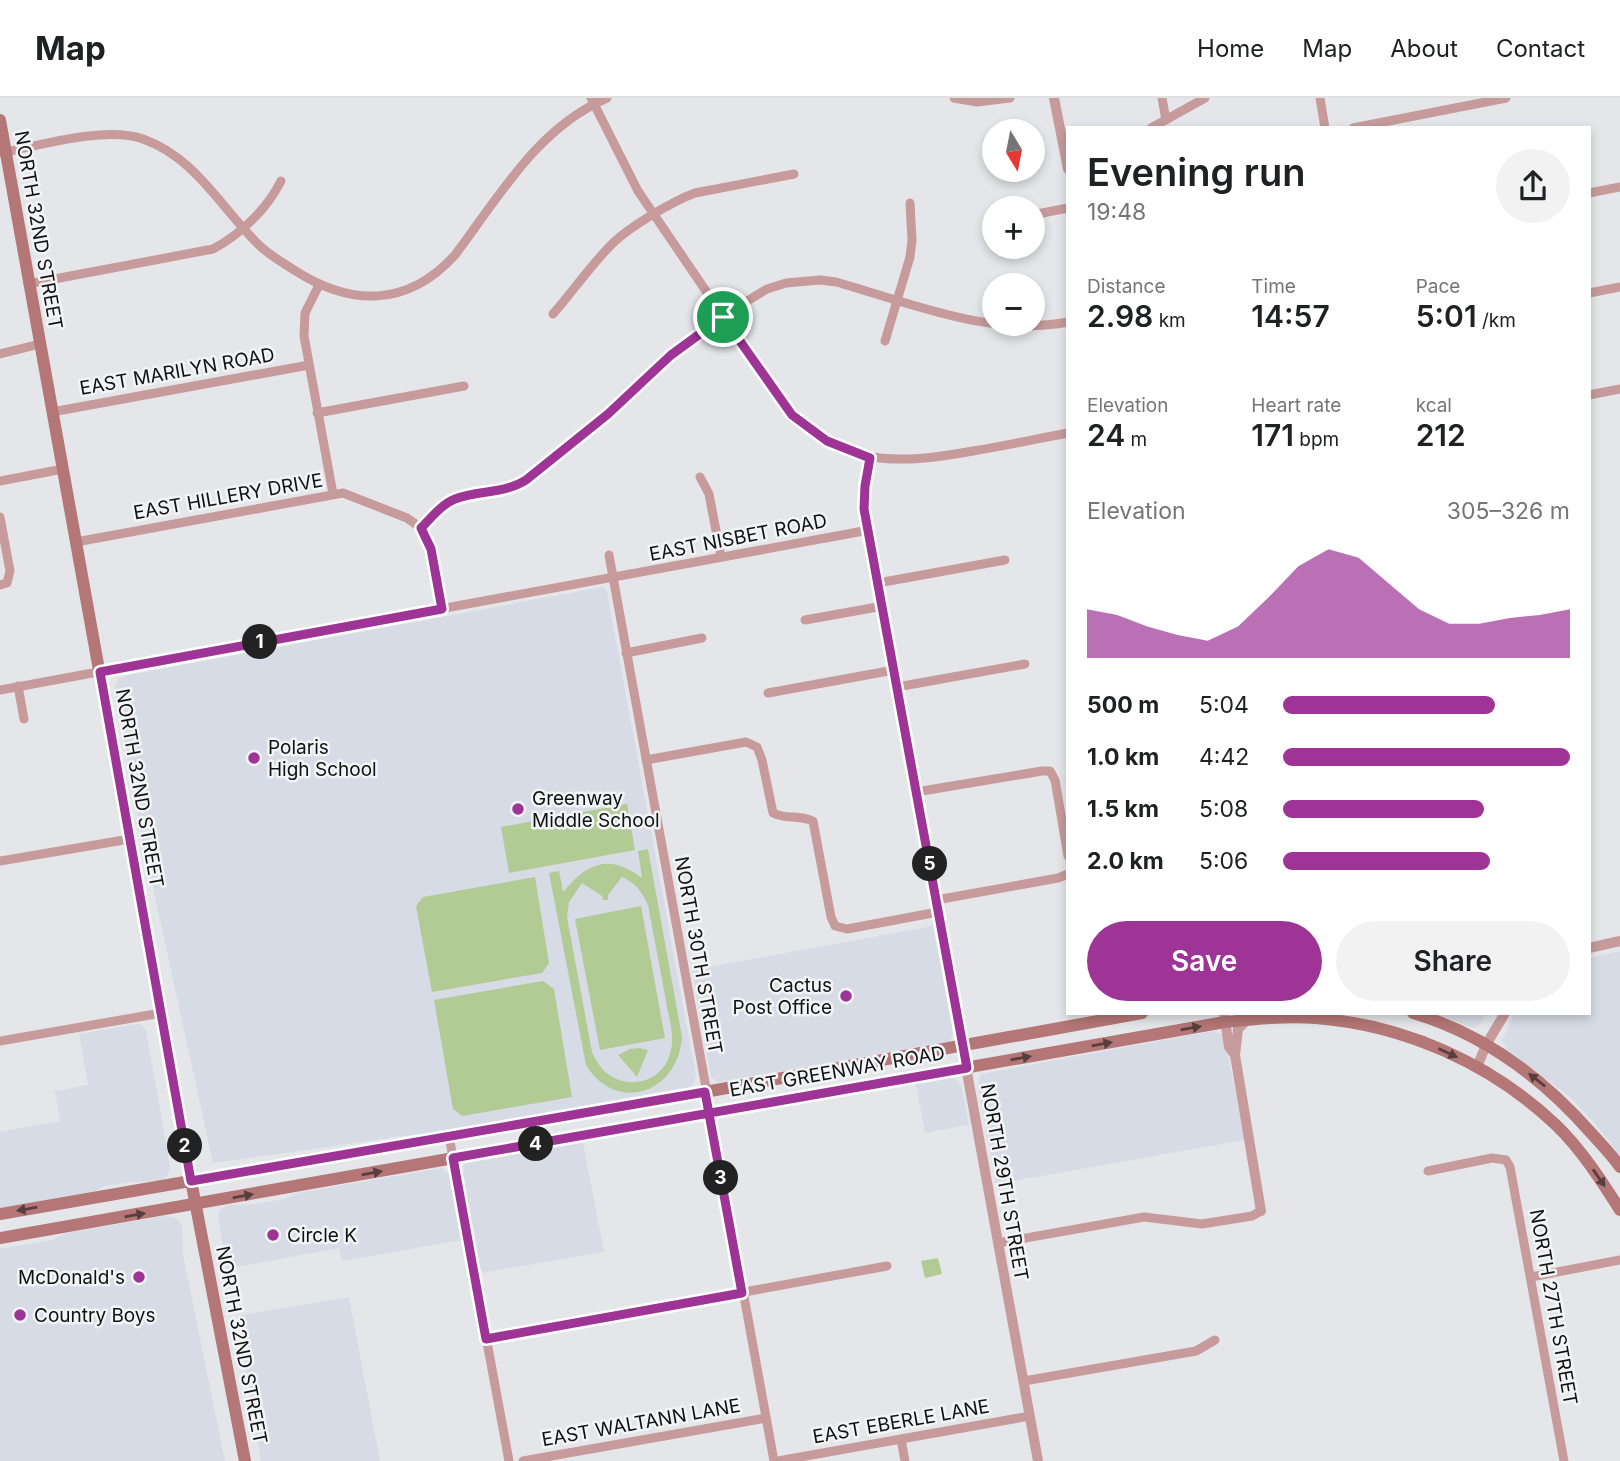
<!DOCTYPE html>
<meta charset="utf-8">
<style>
body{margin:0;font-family:Inter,sans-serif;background:#f2f2f2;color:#202124;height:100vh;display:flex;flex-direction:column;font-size:26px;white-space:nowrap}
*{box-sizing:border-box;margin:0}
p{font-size:23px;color:#757577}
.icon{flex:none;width:38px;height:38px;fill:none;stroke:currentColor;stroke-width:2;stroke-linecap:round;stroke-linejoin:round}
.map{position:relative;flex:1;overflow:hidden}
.details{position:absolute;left:1066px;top:28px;width:525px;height:889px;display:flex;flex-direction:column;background:#fff;border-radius:0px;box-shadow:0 4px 10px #0003}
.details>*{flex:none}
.needle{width:46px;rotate:170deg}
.buttons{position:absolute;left:982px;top:21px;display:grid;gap:14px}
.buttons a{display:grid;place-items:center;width:63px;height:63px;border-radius:50%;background:#fff;box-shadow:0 4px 10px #0003;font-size:35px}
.pin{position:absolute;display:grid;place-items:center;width:60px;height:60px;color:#fff;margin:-30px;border:4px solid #fff;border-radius:50%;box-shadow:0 2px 7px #0007}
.km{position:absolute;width:35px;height:35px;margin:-18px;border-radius:50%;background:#222;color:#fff;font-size:19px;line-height:35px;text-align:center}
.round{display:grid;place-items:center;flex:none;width:74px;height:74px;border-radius:37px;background:#f2f2f2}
.overview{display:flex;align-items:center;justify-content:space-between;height:119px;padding:0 21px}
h1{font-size:38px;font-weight:600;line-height:52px}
.metrics{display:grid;grid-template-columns:repeat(3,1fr);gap:10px;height:119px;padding:7px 21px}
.metrics div{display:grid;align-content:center}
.metrics b{font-size:30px;font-weight:600}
.metrics small{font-size:19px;font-weight:400}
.metrics p{font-size:19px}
.chart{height:196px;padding:14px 21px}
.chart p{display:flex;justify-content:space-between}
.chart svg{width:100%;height:126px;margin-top:7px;fill:#9e3495;opacity:.7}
.button{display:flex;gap:14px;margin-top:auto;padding:14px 21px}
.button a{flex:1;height:80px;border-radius:42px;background:#9e3495;color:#fff;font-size:28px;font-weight:600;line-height:80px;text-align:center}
.button a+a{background:#f2f2f2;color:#202124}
ul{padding:0 21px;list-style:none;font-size:23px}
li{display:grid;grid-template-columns:112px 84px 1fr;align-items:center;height:52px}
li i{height:18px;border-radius:9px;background:#9e3495}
header{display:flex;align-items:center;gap:42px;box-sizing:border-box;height:98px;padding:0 35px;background:#fff;border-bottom:2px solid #e0e0e0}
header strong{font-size:33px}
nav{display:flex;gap:38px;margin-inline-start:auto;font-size:24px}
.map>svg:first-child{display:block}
.built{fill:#d6dbe5}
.green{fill:#b2cb94;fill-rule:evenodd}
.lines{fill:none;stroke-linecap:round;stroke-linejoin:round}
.minor{stroke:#c79b9b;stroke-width:9}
.tertiary{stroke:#c79b9b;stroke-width:10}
.secondary{stroke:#b47676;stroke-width:12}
.oneway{fill:#5a3e3f}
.route-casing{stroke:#fff;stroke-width:14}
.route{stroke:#9e3495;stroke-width:9}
.poi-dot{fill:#9e3495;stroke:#f2f4f6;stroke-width:2.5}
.labels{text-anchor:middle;stroke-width:5;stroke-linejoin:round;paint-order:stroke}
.street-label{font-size:19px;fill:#111112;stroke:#f2f4f6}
.poi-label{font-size:19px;fill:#111112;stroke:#f2f4f6;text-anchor:start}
</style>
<header>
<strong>Map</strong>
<nav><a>Home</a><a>Map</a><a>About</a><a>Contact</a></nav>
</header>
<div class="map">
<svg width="1620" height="1363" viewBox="0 0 1620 1363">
<rect width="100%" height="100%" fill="#e5e6e9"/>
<g class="built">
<polygon points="603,489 607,494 696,978 693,986 689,989 447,1032 213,1065 140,730 115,589 118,581 123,578"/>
<polygon points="933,828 953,936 950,943 718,984 711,979 692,872"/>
<polygon points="1620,853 1620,1058 1594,1024 1568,997 1507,952 1502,942 1515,915 1589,915 1589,860"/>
<polygon points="1433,915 1486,915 1481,925 1474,930"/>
<polygon points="136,926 141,926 146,932 170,1069 167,1078 160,1083 132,1084 105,1088 91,1095 0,1111 0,1034 60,1023 55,993 88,987 79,936"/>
<polygon points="1213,933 1221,936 1225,942 1245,1042 996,1086 978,988 981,976"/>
<polygon points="950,980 955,981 961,987 969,1027 925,1035 916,986"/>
<polygon points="583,1045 604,1154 481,1175 463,1075 464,1067 468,1064"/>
<polygon points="442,1070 449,1076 462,1142 342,1163 339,1150 227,1171 218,1118 220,1112 228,1107 256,1106 284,1101 298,1095"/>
<polygon points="167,1118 176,1120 182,1128 183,1157 225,1363 0,1363 0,1151 52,1142 66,1135"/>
<polygon points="349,1199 380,1363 261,1363 237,1218"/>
</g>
<g class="green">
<polygon points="627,706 635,752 509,775 501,729"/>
<path d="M648,751L682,939C678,996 616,1016 586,967L549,775L559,773L563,794C587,765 609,755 642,780L638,753ZM622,779C635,785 642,793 648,807C654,839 660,871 666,903C668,919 675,936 671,952C667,973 649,986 628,984C610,982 599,970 592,954L567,819L569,804L582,785L602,798L603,802H608V797Z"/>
<polygon points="535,779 549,865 542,875 432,894 416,808 423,799"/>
<polygon points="641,808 665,940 600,952 575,821"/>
<polygon points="543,883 554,891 572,999 462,1018 453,1011 434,902"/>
<polygon points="639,950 648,952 637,979 618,957 630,951"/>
<polygon points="938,1160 942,1176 925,1180 921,1163"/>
</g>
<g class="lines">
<g class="minor">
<path d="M591,0L638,93L776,296C831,369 891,368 973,353C1004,348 1036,341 1068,335"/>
<polyline points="954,0 977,4 1010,0"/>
<polyline points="1162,0 1166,22"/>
<polyline points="1320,0 1325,30"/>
<polyline points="1151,30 1205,0"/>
<polyline points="1353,30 1506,0"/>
<path d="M2,55C41,47 105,28 143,41C195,59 221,110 259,147C269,157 282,164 294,172C350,208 407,210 455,157C499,99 537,30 607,0"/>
<polyline points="1589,95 1620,89"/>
<polyline points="1032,117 1068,110"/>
<path d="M28,186L213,151C241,136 267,111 281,83"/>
<polyline points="319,187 305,215 304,238 333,396"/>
<polyline points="1589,195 1620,189"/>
<path d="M553,216C573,193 591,167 612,146C629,129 673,103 695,95L794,76"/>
<polyline points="885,243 910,159 912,142 910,105"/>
<polyline points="0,256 40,246"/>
<polyline points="1589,297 1620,291"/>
<polyline points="52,314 309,267"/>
<polyline points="317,315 464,288"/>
<polyline points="700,379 709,396 721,459"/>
<polyline points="0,383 63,371"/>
<polyline points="0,419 10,473 7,485 0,487"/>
<path d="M421,430L454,401L511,390L526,382L608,316L671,257L734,211L767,191L786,185L820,182L836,184C911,205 988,239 1068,224"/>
<polyline points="76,444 343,395 407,420 421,430 431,451 442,511"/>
<polyline points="609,457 774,1363"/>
<polyline points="878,485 1005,462"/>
<polyline points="805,522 883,508"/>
<polyline points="626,555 702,540"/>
<polyline points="18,588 24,621"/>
<polyline points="897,589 1025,566"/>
<polyline points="0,592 869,432"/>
<polyline points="768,595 894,572"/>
<path d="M646,662L746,644L757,649L762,662L773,715C787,722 797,716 813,723L831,819L835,828L847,831L938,814"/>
<polyline points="916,694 1042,673 1050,673 1055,682 1068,758"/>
<polyline points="0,763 130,741"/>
<polyline points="936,802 1058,780 1068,776"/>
<polyline points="0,943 161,915"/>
<polyline points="449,1038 509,1363"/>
<polyline points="1428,1073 1492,1060 1506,1062 1510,1069 1564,1363"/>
<polyline points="998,1145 1144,1119 1202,1126 1252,1118 1261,1113"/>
<polyline points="1531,1179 1620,1162"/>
<polyline points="486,1241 887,1168"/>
<polyline points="1024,1283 1196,1253 1215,1242"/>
<polyline points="901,1341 905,1363"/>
<polyline points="523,1363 766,1320"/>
<polyline points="778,1363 1030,1318"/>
</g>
<g class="tertiary">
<polyline points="1054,0 1068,71"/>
<polyline points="870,360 865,388 864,411 1038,1363"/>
<polyline points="1589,850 1620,843"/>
<polyline points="1224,915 1229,949 1235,957"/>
<polyline points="1247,922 1238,931 1235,957 1261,1113"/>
<polyline points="1477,969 1486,947 1505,915"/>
</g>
<g class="secondary">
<polyline points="0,22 189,1072 245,1363"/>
<path d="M1413,915C1484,936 1544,981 1592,1036C1602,1047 1612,1057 1620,1069"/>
<polyline points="0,1116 705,994 1142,915"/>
<path d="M0,1140L1225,924C1255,921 1285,918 1316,920C1404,927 1491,965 1556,1027C1581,1051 1601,1082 1620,1112"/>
</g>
</g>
<defs><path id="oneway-solid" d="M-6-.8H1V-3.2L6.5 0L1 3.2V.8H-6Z" transform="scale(1.75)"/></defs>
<g class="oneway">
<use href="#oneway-solid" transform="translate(1191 930) rotate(-10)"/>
<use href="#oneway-solid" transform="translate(1102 946) rotate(-10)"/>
<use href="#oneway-solid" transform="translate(1448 955) rotate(25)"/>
<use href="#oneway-solid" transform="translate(1021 960) rotate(-10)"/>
<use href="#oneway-solid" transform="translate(1537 982) rotate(-142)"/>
<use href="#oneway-solid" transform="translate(372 1075) rotate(-10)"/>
<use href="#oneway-solid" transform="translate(1599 1080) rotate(55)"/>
<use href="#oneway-solid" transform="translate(243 1098) rotate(-10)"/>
<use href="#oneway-solid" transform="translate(27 1111) rotate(170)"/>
<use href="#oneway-solid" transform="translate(135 1117) rotate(-10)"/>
</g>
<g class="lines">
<defs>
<path id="route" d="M723,219L671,257L608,316L526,382C504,396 479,392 455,401C442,406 431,420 421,430L431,451L442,511L100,574L191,1083L705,994C717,1061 730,1128 742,1195L486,1241L453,1060L967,970L864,411L865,388L870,360L827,343L792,317L723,219"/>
</defs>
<use href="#route" class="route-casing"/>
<use href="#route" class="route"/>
</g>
<g class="poi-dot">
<circle cx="254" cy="660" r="7"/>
<circle cx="518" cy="711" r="7"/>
<circle cx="846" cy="898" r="7"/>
<circle cx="273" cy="1137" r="7"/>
<circle cx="139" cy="1179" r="7"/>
<circle cx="20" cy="1217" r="7"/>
</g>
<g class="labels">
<g class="street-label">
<text transform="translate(39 132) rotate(80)" y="7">NORTH 32ND STREET</text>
<text transform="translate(177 273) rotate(-10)" y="7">EAST MARILYN ROAD</text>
<text transform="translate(228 398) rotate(-10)" y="7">EAST HILLERY DRIVE</text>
<text transform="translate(738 439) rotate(-11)" y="7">EAST NISBET ROAD</text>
<text transform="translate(140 690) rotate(80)" y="7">NORTH 32ND STREET</text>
<text transform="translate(699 857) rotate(80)" y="7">NORTH 30TH STREET</text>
<text transform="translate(837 973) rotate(-10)" y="7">EAST GREENWAY ROAD</text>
<text transform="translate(1005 1084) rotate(80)" y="7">NORTH 29TH STREET</text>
<text transform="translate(1554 1209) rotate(80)" y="7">NORTH 27TH STREET</text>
<text transform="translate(242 1247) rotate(79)" y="7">NORTH 32ND STREET</text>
<text transform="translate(901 1323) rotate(-10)" y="7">EAST EBERLE LANE</text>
<text transform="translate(641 1324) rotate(-10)" y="7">EAST WALTANN LANE</text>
</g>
<g class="poi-label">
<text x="268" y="656">Polaris<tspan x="268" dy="22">High School</tspan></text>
<text x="532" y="707">Greenway<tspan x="532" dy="22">Middle School</tspan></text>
<text x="832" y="894" text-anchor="end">Cactus<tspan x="832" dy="22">Post Office</tspan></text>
<text x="287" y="1144">Circle K</text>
<text x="125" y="1186" text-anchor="end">McDonald's</text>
<text x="34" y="1224">Country Boys</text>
</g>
</g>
</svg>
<div class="buttons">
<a><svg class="needle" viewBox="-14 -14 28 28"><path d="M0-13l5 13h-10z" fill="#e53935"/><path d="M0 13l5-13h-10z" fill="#757577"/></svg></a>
<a>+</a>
<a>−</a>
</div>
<div class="pin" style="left:723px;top:219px;background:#1e9e55"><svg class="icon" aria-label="arrive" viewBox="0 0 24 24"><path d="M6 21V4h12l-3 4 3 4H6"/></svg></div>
<b class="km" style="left:260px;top:544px">1</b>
<b class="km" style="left:185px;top:1048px">2</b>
<b class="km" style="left:721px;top:1080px">3</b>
<b class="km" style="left:536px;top:1046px">4</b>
<b class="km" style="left:930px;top:766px">5</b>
<section class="details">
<div class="overview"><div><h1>Evening run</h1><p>19:48</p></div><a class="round"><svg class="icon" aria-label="share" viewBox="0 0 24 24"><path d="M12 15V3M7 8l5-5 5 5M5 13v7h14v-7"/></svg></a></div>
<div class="metrics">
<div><p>Distance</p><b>2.98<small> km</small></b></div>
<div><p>Time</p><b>14:57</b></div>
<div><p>Pace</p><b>5:01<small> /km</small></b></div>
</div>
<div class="metrics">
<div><p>Elevation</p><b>24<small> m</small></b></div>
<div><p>Heart rate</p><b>171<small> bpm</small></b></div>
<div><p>kcal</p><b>212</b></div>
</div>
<div class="chart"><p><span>Elevation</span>305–326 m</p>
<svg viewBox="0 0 160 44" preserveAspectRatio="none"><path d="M0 44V27L10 29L20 33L30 36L40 38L50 33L60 23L70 12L80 6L90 9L100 18L110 27L120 32L130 32L140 30L150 29L160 27V44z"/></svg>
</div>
<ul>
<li><b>500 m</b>5:04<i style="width:74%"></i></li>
<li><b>1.0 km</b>4:42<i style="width:100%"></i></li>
<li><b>1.5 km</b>5:08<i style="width:70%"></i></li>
<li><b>2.0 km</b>5:06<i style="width:72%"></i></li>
</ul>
<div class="button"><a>Save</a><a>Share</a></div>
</section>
</div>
